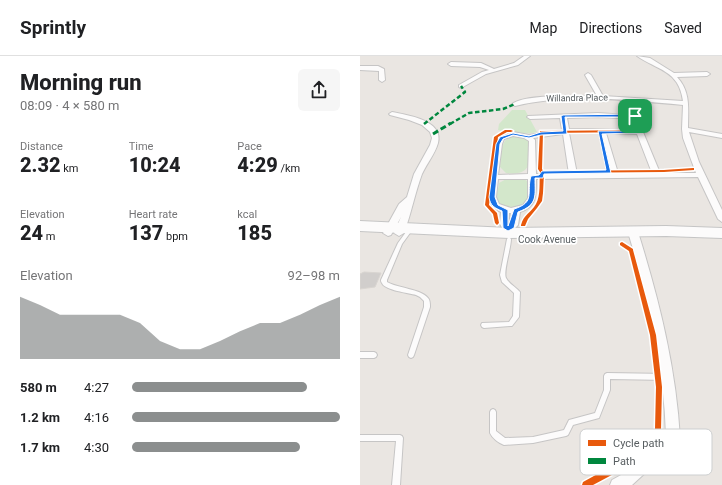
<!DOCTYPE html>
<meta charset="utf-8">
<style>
body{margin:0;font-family:Roboto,sans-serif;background:#f6f6f6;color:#202124;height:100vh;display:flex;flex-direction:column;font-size:15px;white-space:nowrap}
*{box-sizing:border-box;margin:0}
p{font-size:13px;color:#757577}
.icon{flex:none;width:22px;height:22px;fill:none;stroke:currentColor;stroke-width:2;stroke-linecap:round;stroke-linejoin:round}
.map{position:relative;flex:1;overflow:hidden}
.details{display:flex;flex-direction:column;background:#fff;width:360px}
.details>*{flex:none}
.pin{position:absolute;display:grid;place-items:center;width:34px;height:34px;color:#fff;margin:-17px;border-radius:8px;box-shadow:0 2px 6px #0006}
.round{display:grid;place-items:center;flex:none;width:42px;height:42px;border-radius:6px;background:#f6f6f6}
.summary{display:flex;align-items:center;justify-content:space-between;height:68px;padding:0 20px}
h1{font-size:22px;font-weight:800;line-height:30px}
.stats{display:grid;grid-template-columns:repeat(3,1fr);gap:6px;height:68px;padding:4px 20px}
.stats div{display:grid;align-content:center}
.stats b{font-size:20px;font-weight:800}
.stats small{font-size:11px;font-weight:400}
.stats p{font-size:11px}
.chart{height:112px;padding:8px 20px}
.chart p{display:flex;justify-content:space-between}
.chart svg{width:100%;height:72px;margin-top:4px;fill:#8b8e8e;opacity:.7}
ul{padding:0 20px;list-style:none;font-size:13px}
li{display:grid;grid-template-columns:64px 48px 1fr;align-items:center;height:30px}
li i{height:10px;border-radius:5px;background:#8b8e8e}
header{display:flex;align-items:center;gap:24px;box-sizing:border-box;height:56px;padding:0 20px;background:#fff;border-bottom:1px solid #e0e0e0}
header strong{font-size:19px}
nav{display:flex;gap:22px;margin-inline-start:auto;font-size:14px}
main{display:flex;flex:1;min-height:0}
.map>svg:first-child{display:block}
.green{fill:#d3e7cb}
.building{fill:#d1cecc;stroke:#d9d5d1}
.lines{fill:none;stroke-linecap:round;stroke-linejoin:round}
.lane-casing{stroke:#c6c5c5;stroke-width:2}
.street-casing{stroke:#c6c5c5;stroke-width:2}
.secondary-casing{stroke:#c5c5c5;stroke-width:2}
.lane{fill:#fcfbfb;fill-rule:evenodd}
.street{fill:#fcfbfb;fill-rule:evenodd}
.secondary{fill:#fcfbfb;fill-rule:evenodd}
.quiet-far1{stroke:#00873e;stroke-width:2.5;stroke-dasharray:4.5 2.5;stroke-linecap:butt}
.quiet{stroke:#00873e;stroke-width:3;stroke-dasharray:6 3;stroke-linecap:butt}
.cycleway-casing{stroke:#fff;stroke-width:3}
.cycleway{fill:#e8590c;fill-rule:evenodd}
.route{fill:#1a73e8;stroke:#fff;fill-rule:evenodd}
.labels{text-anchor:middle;stroke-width:3.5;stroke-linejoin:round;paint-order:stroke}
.far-street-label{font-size:9px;fill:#585e61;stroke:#fff}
.street-label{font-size:10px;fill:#585e61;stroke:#fff}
.key{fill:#fff;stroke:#cdcfd0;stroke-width:1}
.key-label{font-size:11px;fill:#585e61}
</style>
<header>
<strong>Sprintly</strong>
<nav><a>Map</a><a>Directions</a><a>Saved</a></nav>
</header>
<main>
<section class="details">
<div class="summary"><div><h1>Morning run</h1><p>08:09 · 4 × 580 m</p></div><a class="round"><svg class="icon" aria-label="share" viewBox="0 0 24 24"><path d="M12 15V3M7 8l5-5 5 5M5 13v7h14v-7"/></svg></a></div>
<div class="stats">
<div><p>Distance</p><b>2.32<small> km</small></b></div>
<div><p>Time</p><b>10:24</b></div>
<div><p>Pace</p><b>4:29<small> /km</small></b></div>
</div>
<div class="stats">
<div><p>Elevation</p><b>24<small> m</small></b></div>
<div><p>Heart rate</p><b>137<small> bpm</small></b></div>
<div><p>kcal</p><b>185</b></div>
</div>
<div class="chart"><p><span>Elevation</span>92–98 m</p>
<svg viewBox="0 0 160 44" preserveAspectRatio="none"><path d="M0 44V6L10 11L20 17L30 17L40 17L50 17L60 22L70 33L80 38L90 38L100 33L110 27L120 22L130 22L140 17L150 11L160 6V44z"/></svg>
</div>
<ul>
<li><b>580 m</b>4:27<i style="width:84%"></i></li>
<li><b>1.2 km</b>4:16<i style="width:100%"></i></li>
<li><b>1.7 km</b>4:30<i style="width:81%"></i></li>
</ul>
</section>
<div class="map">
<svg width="362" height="429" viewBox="0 0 362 429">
<rect width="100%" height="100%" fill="#eae6e2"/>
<g class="green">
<path d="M152,54H165L177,76C164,79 150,77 138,74L139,68Z"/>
<path d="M153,80H163L169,84L168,110C164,118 154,118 146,117L140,111C142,99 139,83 153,80Z"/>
<path d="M148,122L164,123L170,127C170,131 171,136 170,140C166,151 141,158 137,143C136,138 139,131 139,127Z"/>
</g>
<polygon class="building" points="4,216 21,217 15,231 0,233 0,218"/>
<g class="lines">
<defs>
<g id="lane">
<path d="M48,175L50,177L42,188L27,224V226C37,232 61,233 68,242C70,244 70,248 70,251L54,299L53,301L51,302L49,301L48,299L64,251V245L60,241L56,239C49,237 24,234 22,227C21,226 21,225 21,224L38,187L46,176Z"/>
<path d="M149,181L151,183C151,192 143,216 146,222C149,228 156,231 160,236L159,261L152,270H150L124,272L122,271L121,269L122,267L149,266L153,260L154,237L142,226L140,219L147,183Z"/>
<polygon points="0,296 14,296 16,297 17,299 16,301 14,302 0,302"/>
<path d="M247,317L308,318L310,319L311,321L310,323L308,324L250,323V334L239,362L213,369L208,379L206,380L173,387L144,389C139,387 132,382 130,377V356L131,354L133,353L135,354L136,356V375L145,382L173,381L204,374L209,364L235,357L244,334V320L245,318Z"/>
<polygon points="0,379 40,379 42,380 43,382 40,429 32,429 36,385 0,385"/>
</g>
<g id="street">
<polygon points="164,0 170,0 158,9 126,18 101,32 99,31 99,29 122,16 129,14 120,11 91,10 88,8 91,6 121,7 134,13 154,7"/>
<path d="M277,0L290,2L314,17L347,16L350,18L347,20L317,21C331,36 328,53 328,72L362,78V82L329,76L339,106L362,154V166L358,163L338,121L176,123C176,138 177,151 160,156L158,169L152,175L154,177L152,179H146L140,168L141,156L133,152L128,141L134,88L138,82L153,76L169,79L202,74L200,62L170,63L167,61L168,60L238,57L281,60L285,64L283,76L300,117H336L323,82L322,73L323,49C269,44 209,37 155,50L152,48C166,38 218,40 237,40L225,19L228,17L231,19L243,40L323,45C319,14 297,14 277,0ZM238,61L277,63L279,64L277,74L209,73L207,62ZM209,77H239L250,117L217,118ZM246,77L277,78L292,117H258ZM203,78L209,118H176L175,84L173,82ZM153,80L164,82L169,85L168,118L138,119L142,88L144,83ZM138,123H168V142L163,149L151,152L139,148L136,141ZM149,157H151L149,168H148Z"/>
<polygon points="0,10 18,10 24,13 25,24 22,26 19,24 19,15 0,14"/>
<path d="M32,56C47,59 84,64 78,87C75,98 67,107 62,118C55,137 51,158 44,177L39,180L34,177L41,161L31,179L28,180L23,177L39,148L47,141L54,118L70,89L72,82L70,76L62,69L49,64L30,59L29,58Z"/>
<path d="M273,173L278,176C299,244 316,311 320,382L318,387L272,429H250L252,424L261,419L306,379C304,309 288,243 268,176Z"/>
</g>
<polygon id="secondary" points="0,165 149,172 306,170 362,172 362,182 306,180 149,182 0,175"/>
</defs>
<use href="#lane" class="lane-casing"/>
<use href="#street" class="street-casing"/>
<use href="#secondary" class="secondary-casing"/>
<use href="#lane" class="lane"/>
<use href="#street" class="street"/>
<use href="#secondary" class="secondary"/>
<g class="quiet-far1">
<polyline points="64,68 105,36 101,30"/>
<polyline points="90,68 109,57 143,53 155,48"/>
</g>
<polyline class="quiet" points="73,78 91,67"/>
<defs>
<g id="cycleway">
<polygon points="145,74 151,74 153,75 151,76 147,76 138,81 129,149 137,157 139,167 137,169 135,167 133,158 125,149 134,81"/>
<path d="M280,74L282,75L281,76L183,77L182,113L183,115L304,114L333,112H334V114L304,116L184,117L183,137L182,145L177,152L168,163L165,170H161V169C164,158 171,157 176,148C181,139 179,126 180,116L178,113L180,75Z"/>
<polygon points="262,186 273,193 273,194 296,279 302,331 301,374 300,376 278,405 233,429 222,429 223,426 272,399 295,373 296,331 290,279 269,195 260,189 260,187"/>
</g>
</defs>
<use href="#cycleway" class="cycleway-casing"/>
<use href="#cycleway" class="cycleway"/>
</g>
<path class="route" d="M275,58L285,64L281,77L242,78L251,117L184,118L183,122H175C175,140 178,149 158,156L154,172L148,175L143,172L142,155C135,152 130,150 129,141L136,88L140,81L153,77L169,80L181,76L203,75L201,60L203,59ZM205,61H274L280,65L278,75H238L246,114L182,115L179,119L171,120C166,137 176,146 154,153L148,170V154L138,149L135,141L140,88L143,83L153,79L169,82L181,79L207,78Z"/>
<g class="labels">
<g class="far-street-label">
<text transform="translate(217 42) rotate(-1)" y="3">Willandra Place</text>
</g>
<g class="street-label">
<text x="187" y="187">Cook Avenue</text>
</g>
</g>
<rect x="220" y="373" width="132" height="46" rx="6" class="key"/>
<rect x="228" y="384" width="18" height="6" fill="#e8590c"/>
<rect x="228" y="402" width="18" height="6" fill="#00873e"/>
<g class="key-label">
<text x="253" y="391">Cycle path</text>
<text x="253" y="409">Path</text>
</g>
</svg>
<div class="pin" style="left:275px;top:60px;background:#1e9e55"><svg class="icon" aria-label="arrive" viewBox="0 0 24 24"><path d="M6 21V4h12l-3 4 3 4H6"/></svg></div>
</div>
</main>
